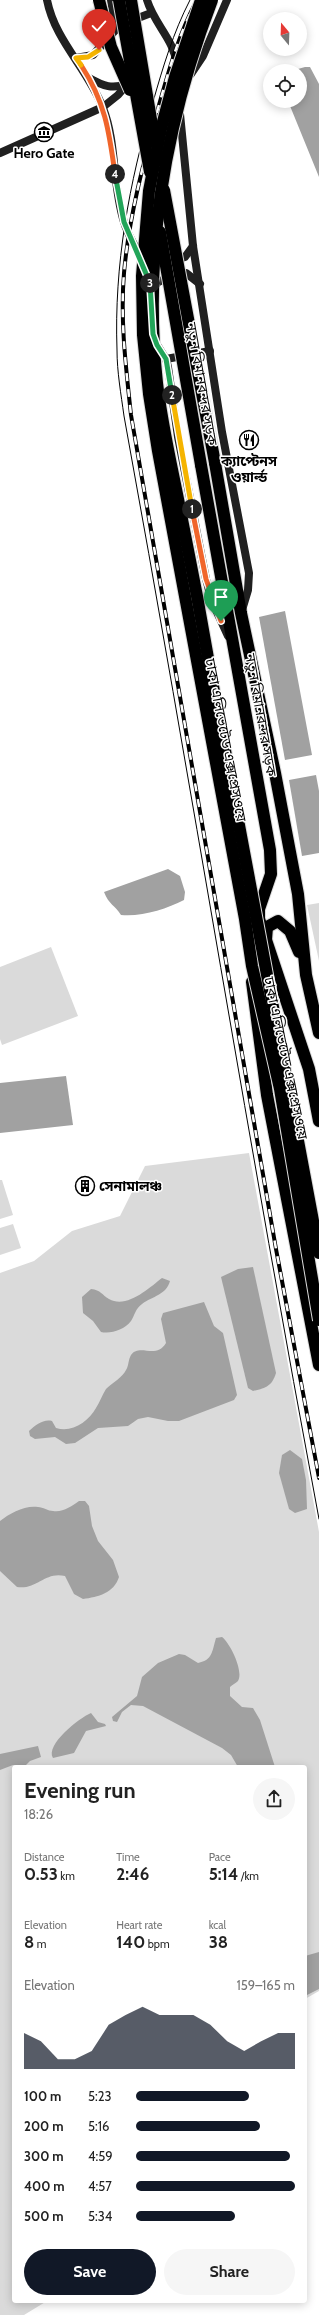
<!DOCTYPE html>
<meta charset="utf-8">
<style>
body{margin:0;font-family:Cabin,"Noto Sans Bengali",sans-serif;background:#f6f6f6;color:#222;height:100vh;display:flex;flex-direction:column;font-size:15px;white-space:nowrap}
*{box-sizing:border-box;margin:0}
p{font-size:13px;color:#767676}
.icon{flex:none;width:22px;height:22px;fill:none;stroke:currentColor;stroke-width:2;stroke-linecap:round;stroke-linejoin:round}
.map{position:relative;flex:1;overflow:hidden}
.sheet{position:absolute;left:12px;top:1765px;width:295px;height:538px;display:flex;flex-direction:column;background:#fff;border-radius:4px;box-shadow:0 2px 10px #0003}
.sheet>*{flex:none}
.needle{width:26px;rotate:341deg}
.controls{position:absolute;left:263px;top:12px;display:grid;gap:8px}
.controls a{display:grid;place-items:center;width:44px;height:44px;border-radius:50%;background:#fff;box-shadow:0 2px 10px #0003;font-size:20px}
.pin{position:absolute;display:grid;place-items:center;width:34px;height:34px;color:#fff;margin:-41px -17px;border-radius:50% 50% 50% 0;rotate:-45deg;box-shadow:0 0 4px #0007}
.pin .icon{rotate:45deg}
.km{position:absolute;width:20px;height:20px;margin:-10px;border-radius:50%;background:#222;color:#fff;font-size:11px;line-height:20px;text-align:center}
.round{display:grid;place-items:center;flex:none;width:42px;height:42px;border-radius:21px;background:#f6f6f6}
.headline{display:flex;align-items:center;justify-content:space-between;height:68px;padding:0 12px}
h1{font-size:22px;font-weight:700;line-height:30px}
.figures{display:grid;grid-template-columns:repeat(3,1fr);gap:6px;height:68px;padding:4px 12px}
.figures div{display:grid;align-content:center}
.figures b{font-size:17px;font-weight:700}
.figures small{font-size:11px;font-weight:400}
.figures p{font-size:11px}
.chart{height:112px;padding:8px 12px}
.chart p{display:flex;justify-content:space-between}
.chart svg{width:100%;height:72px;margin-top:4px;fill:#111827;opacity:.7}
.action{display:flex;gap:8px;margin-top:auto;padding:8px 12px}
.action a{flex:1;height:46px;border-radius:24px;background:#111827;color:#fff;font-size:16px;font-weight:700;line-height:46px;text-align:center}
.action a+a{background:#f6f6f6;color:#222}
ul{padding:0 12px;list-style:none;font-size:13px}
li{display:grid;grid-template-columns:64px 48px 1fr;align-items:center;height:30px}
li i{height:10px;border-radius:5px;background:#111827}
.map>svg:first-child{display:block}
.green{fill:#dadada}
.water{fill:#a1a1a1}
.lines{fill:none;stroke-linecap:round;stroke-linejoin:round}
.highway-casing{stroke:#dbdbdb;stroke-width:14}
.secondary{stroke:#202020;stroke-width:8}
.highway{stroke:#000;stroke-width:12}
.tram{stroke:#000;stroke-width:1}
.rail-casing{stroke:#000;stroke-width:4}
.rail{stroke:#fff;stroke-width:2.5;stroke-dasharray:8;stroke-linecap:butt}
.highway-bridge-casing{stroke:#dbdbdb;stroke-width:14;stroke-linecap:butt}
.highway-bridge{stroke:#000;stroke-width:12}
.split-1-casing{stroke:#fff;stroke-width:8}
.split-2-casing{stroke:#fff;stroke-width:8}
.split-3-casing{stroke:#fff;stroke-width:8}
.split-4-casing{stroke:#fff;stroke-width:8}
.split-5-casing{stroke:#fff;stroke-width:8}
.split-6-casing{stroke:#fff;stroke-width:8}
.split-1{stroke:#f0652b;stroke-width:5}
.split-2{stroke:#f5b400;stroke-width:5}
.split-3{stroke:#22a559;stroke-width:5}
.split-4{stroke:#22a559;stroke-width:5}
.split-5{stroke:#f0652b;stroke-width:5}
.split-6{stroke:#f5b400;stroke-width:5}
.labels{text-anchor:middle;stroke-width:3;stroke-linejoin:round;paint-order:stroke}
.poi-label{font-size:14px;font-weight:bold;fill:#000;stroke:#fff}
.street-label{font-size:14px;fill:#000;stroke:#fff}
</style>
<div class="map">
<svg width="319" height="2315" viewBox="0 0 319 2315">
<rect width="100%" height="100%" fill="#fff"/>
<g class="green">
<polygon points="319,903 319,961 307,905"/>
<polygon points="51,947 78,1016 2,1045 0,1039 0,967"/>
<polygon points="249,1153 319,1532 319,1991 305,1999 305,1767 14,1767 14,2301 47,2301 24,2315 0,2315 0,1273 34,1261 72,1231 120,1216 145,1166"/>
<polygon points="0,1180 2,1180 13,1215 0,1219"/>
<polygon points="13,1224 21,1248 0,1255 0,1228"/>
</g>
<g class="water">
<polygon points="305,67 310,67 319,84 319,177 288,101 300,101 300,71 291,71"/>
<polygon points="285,611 312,755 285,760 259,617"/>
<polygon points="316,775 319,791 319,853 302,856 289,780"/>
<path d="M168,869L180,876L185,892L184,900C166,909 142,917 121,915C115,905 109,905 104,892Z"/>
<polygon points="66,1076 73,1125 0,1133 0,1083"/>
<path d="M253,1267L276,1373C272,1386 266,1388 253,1391L248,1388L221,1277L238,1269Z"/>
<path d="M162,1278L170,1281C166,1295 153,1296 142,1304C135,1309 135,1315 131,1321C124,1330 111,1334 101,1332L93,1321L83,1313L82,1297L91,1289C101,1290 102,1295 109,1299C127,1309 149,1288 162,1278Z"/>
<path d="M204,1302L214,1326L223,1333L237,1395L234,1400L179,1421H168L148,1417L138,1419L128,1426L98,1428L75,1443L66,1444L55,1437L35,1439L30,1436L29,1431C36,1425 43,1419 52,1421L56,1428C72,1433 88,1422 96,1408C100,1402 102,1395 106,1389C112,1383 123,1377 126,1370C129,1365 128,1360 131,1355C140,1343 156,1360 166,1343L161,1319L163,1313Z"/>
<polygon points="290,1450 302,1459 306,1480 307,1509 295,1513 289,1509 279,1473 282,1455"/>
<path d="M79,1501H85L89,1506L92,1526L98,1541L113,1560L119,1577C114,1593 98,1597 83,1599L74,1594L65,1576C45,1571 37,1590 17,1587L0,1571V1521C10,1513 25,1505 38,1507C43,1507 48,1511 53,1511C62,1513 72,1506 79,1501Z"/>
<path d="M222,1637C230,1643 244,1671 238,1681C236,1683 232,1685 230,1687V1696L242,1707L253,1708L260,1720L275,1767H238L231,1755L222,1748L143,1706L131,1705L122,1712L117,1722L113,1721L112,1717L137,1696L142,1677L158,1663L179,1654L185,1655L198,1663C213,1660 212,1651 216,1638Z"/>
<path d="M91,1713L98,1722L105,1724L106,1726L86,1731L74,1753L53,1758C45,1745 79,1718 91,1713Z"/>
<polygon points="38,1746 41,1757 30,1761 26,1765 13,1765 0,1770 0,1754"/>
<polygon points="319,1952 319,1989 305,1996 305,1956"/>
</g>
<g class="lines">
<defs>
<g id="highway">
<polyline points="215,463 241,613 275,773 298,894 306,975 319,1033"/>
<polyline points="201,465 270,850 271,874 259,909 259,919 309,1069 319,1121"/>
<polyline points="266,940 267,927 278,921 290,931 299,952"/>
<polyline points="252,982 267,1095 319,1365"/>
</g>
</defs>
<use href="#highway" class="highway-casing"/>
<g class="secondary">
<path d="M47,0C55,41 88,69 103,108C117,144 112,185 124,222C128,236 137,248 142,261"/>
<polyline points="111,0 116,28"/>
<path d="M147,0C154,24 174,39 177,65"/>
<polyline points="76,58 93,55 120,25 151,13"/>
<polyline points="191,74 203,56 227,0"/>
<path d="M89,78C103,86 113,90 128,83"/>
<polyline points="180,114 193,246 222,432 249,573 248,590 242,610"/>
<polyline points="0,153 103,107 118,95 129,82"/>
<polyline points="173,261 185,257 193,246"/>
<polyline points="151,286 172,275 186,273 200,284"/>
<polyline points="156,343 166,359 168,367 178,437 206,579 212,601 228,636"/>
<polyline points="166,359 210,351"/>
</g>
<use href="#highway" class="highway"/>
<path class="tram" d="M190,0C173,33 163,67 153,102C129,183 114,265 117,350C117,372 121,394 124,416C191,783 250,1152 319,1519"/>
<defs>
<path id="rail" d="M197,0C179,33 169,70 159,105C144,161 129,216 124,273C120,321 126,368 131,415L276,1249L319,1478"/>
</defs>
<use href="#rail" class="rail-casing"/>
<use href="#rail" class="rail"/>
<defs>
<g id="highway-bridge">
<polyline points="99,0 111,47 130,90"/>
<polyline points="119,0 150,172"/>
<polyline points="131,0 155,143"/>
<polyline points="201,0 175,77 161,129 149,191 142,276 143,335 149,394 158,451 245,919 252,966 280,1089 319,1320"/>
<path d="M212,0C165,123 143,252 157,383C162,426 172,468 180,509C192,568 203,627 213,686C247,875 283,1064 319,1253"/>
<polyline points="164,190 215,463"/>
<polyline points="160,232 201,465"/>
</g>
</defs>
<use href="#highway-bridge" class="highway-bridge-casing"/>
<use href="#highway-bridge" class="highway-bridge"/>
</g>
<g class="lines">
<defs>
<polyline id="split-1" points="192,509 206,579 221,621"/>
<polyline id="split-2" points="172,395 192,509"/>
<polyline id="split-3" points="150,283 153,334 157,345 166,359 172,395"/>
<polyline id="split-4" points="115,174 124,222 150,283"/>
<path id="split-5" d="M81,65C105,102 109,130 115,174"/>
<polyline id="split-6" points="81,65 76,58 88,57 99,50"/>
</defs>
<use href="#split-1" class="split-1-casing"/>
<use href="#split-2" class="split-2-casing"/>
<use href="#split-3" class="split-3-casing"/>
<use href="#split-4" class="split-4-casing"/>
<use href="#split-5" class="split-5-casing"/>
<use href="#split-6" class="split-6-casing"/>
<use href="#split-1" class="split-1"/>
<use href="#split-2" class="split-2"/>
<use href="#split-3" class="split-3"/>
<use href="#split-4" class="split-4"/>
<use href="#split-5" class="split-5"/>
<use href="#split-6" class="split-6"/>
</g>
<defs>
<symbol id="museum-ring" viewBox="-11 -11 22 22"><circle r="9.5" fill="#fff" stroke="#000" stroke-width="1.5"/><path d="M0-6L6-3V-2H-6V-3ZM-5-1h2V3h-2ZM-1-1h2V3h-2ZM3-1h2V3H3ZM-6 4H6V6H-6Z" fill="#000"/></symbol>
<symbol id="restaurant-ring" viewBox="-11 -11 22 22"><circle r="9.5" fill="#fff" stroke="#000" stroke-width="1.5"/><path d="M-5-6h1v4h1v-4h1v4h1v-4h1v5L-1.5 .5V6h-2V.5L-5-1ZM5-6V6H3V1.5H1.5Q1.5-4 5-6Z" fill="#000"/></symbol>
<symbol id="building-ring" viewBox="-11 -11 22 22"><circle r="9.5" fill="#fff" stroke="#000" stroke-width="1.5"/><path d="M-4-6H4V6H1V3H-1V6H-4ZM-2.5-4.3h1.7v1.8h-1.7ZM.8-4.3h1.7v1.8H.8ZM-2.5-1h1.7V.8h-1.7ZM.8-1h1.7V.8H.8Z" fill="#000"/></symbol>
</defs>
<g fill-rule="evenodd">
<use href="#museum-ring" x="33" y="121" width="22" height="22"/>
<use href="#restaurant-ring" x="238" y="429" width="22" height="22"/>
<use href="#building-ring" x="74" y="1175" width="22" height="22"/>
</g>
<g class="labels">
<g class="poi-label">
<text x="44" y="158">Hero Gate</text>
<text x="249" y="466">ক্যাপ্টেনস<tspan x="249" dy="16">ওয়ার্ল্ড</tspan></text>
<text x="99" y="1191" text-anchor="start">সেনামালঞ্চ</text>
</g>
<g class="street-label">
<text transform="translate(202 384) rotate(80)" y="5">নতুন বিমানবন্দর সড়ক</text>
<text transform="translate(261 715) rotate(80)" y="5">নতুন বিমানবন্দর সড়ক</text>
<text transform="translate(226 740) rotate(79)" y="5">ঢাকা এলিভেটেড এক্সপ্রেসওয়ে</text>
<text transform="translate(286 1058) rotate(78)" y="5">ঢাকা এলিভেটেড এক্সপ্রেসওয়ে</text>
</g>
</g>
</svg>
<div class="controls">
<a><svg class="needle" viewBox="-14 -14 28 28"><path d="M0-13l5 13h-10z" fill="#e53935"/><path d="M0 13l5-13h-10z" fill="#767676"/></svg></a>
<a><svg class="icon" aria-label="locate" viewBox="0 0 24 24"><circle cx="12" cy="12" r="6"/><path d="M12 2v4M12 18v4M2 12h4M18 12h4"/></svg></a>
</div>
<div class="pin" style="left:221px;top:621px;background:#1e9e55"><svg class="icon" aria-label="arrive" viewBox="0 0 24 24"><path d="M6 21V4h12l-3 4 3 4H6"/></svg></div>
<div class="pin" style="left:99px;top:50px;background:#d93025"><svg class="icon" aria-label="check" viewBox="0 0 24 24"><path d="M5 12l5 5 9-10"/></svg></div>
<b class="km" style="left:192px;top:509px">1</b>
<b class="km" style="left:172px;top:395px">2</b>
<b class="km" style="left:150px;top:283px">3</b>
<b class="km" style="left:115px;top:174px">4</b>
<section class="sheet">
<div class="headline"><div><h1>Evening run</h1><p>18:26</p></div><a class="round"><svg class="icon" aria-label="share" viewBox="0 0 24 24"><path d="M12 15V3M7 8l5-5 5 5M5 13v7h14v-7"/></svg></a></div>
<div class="figures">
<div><p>Distance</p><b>0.53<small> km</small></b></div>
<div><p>Time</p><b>2:46</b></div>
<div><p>Pace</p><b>5:14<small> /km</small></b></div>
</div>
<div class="figures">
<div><p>Elevation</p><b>8<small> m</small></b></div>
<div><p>Heart rate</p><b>140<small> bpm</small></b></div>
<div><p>kcal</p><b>38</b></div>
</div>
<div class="chart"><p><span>Elevation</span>159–165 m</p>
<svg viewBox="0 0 160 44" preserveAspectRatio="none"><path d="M0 44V22L10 27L20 38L30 38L40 33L50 17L60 11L70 6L80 11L90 11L100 11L110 17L120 27L130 33L140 27L150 22L160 22V44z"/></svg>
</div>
<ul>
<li><b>100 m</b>5:23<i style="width:71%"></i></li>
<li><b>200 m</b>5:16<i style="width:78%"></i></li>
<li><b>300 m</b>4:59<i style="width:97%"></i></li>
<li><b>400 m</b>4:57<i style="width:100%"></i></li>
<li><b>500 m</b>5:34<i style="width:62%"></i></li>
</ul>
<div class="action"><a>Save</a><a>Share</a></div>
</section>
</div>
